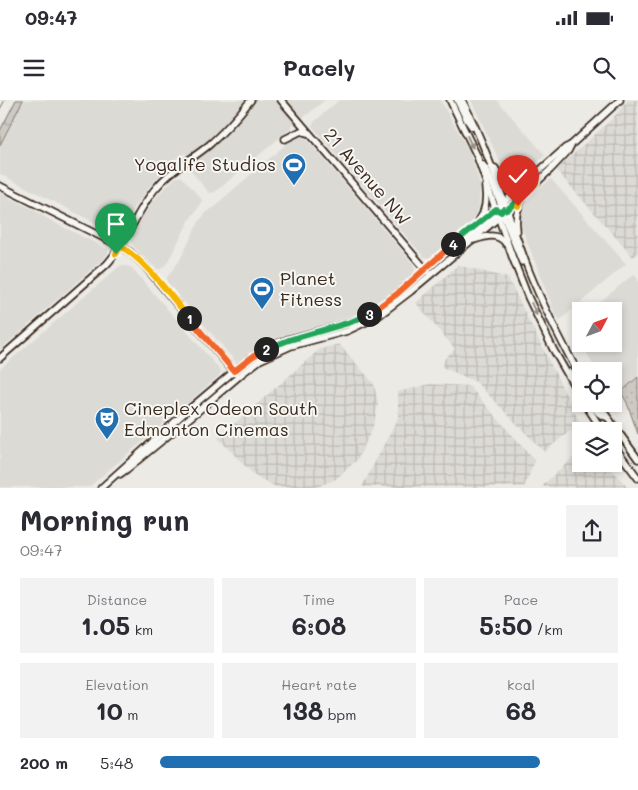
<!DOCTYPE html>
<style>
body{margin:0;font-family:Mali,sans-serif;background:#f2f2f3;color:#2b2b33;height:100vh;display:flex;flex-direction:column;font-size:19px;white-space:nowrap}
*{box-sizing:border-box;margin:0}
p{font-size:16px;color:#7c7c81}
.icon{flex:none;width:28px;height:28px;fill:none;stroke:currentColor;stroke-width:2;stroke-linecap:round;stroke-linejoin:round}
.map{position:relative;height:388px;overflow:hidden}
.side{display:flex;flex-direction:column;background:#fff;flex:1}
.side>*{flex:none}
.needle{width:32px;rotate:49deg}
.fabs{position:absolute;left:572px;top:202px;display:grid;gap:10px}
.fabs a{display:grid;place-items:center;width:50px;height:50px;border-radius:0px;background:#fff;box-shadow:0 2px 8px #0003;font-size:25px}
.pin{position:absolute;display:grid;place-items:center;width:42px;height:42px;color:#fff;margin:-51px -21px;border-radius:50% 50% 50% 0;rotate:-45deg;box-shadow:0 0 5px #0007}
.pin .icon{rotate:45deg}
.km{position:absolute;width:25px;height:25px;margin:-12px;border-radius:50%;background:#222;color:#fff;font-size:14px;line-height:25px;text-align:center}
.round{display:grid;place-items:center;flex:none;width:52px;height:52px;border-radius:0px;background:#f2f2f3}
.summary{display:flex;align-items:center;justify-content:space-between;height:85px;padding:0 20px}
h1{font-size:28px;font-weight:700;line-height:38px}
.metrics{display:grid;grid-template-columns:repeat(3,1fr);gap:8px;height:85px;padding:5px 20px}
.metrics div{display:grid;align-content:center;border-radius:0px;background:#f2f2f3;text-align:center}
.metrics b{font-size:25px;font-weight:700}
.metrics small{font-size:14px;font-weight:400}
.metrics p{font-size:14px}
ul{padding:0 20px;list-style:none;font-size:16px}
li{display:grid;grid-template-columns:80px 60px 1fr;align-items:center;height:38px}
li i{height:12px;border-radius:6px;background:#1f6fb2}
.status{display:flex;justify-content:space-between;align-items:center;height:35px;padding:0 25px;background:#fff;direction:ltr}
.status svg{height:14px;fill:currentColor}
header{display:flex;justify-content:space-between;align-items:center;height:65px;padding:0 20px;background:#fff;font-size:22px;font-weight:700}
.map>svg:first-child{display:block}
.built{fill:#dcdad4}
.industrial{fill:url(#industrial-grid)}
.grass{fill:url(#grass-dots);stroke:#847a71}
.wetland{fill:url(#wetland-marsh);stroke:#847a71}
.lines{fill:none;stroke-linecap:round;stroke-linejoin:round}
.stream{stroke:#7c7167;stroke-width:1}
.secondary-casing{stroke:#3b2a1e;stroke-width:9}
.secondary{stroke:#f6f6f2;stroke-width:5.5}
.oneway{fill:#989088}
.split-1-casing{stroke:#fff;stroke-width:10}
.split-2-casing{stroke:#fff;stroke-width:10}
.split-3-casing{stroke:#fff;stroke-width:10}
.split-4-casing{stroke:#fff;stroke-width:10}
.split-5-casing{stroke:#fff;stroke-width:10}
.split-6-casing{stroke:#fff;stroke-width:10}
.split-1{stroke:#f5b400;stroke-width:6}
.split-2{stroke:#f0652b;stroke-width:6}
.split-3{stroke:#22a559;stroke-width:6}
.split-4{stroke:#f0652b;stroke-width:6}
.split-5{stroke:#22a559;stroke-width:6}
.split-6{stroke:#f5b400;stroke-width:6}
.labels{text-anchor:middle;stroke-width:4;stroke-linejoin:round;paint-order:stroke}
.poi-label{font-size:18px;fill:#3b2a1e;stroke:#f6f6f2;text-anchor:start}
.street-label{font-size:18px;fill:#3b2a1e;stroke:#f6f6f2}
</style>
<div class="status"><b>09:47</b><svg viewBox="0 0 49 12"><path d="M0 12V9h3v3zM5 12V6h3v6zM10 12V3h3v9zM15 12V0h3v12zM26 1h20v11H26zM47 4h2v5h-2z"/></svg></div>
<header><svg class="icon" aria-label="menu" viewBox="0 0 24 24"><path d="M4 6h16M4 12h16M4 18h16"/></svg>Pacely<svg class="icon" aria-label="search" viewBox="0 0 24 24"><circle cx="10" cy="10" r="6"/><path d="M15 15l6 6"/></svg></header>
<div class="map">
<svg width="638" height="388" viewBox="0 0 638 388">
<defs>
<pattern id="industrial-grid" width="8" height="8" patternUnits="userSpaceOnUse" patternTransform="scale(1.25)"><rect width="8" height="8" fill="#dcdad4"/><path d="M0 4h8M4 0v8" fill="none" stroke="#bebbb6"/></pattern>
<pattern id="grass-dots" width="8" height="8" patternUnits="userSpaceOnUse" patternTransform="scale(1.25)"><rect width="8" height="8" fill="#cdcac4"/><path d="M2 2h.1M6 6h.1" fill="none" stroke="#b1aea8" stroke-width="1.8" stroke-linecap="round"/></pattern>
<pattern id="wetland-marsh" width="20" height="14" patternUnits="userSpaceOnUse" patternTransform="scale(1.25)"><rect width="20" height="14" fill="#cdcac4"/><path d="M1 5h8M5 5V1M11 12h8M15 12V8" fill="none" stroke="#b1aea8"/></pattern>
</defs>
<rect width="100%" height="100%" fill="#ebeae5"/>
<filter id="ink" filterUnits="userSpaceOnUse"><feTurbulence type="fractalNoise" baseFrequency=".02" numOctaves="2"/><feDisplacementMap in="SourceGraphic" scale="10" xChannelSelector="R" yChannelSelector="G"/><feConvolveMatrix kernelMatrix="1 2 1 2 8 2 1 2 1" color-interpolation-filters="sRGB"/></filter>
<g filter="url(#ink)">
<g class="built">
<polygon points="15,0 325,0 308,14 293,24 290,29 215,92 209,93 191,71 192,67 186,54 183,54 174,60 173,65 158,77 149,87 134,108 121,133 117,134 0,74 0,28"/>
<polygon points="339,0 440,0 470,52 480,85 479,106 475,121 432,158 424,157 312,26 314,22"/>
<polygon points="471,0 497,0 545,55 523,76 507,77"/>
<polygon points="298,34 303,35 364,106 413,164 415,170 413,175 370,208 355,215 272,239 236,262 167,182 167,177 180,160 199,121 208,111 218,105 219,102"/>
<polygon points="176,77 182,77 202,100 201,104 190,119 167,163 161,169 157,169 132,145 131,141 142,118 150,106 159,94"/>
<polygon points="551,79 626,164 560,220 555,214 521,126 521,109 524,101"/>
<polygon points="0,93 30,108 57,124 108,149 108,153 104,158 0,250"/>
<polygon points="121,165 131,167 221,271 219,276 89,387 0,387 0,269"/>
<polygon points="634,174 638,179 638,277 621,292 614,287 614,271 596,271 582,244 614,244 614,211 589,211"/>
<polygon points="581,218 581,243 575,231 575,224"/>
</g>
<g class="industrial">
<polygon points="628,0 638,0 638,153 633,157 556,70 613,18"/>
<polygon points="458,165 508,178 580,323 544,352 476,282 442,267 445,258 455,249 416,203"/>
<polygon points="339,244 374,284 378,304 373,327 358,359 336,379 317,387 276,387 254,375 218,338 320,249"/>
<polygon points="430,284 469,286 535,361 524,387 362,387 398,318 398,292"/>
<polygon points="581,350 581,364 607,364 627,387 543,387 544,384"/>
</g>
<polygon class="grass" points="638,277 638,334 627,303 621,292"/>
<polygon class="wetland" points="16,0 23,0 0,45 0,31"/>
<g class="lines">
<polyline class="stream" points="0,9 5,0"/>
<defs>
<g id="secondary">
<polyline points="281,0 427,171"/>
<polyline points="450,0 477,56 512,156 528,197 553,249 581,298"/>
<polyline points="457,0 467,20 472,27"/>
<path d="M462,0C491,55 507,114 529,171C544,208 562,243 581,278"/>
<polyline points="285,39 301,31 307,33"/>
<polyline points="483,65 487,71 502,107"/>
<path d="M495,68C501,81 511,88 525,81"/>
<polyline points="0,86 114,143 130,152 145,166 235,273"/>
<polyline points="502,112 522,162"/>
<path d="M479,121C486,110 487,99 485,87"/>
<path d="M517,131C515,119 516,110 522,99"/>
<path d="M474,140C486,136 498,132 506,144"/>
<polyline points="464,142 498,112"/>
<path d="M0,258L107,164C127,142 136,112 155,89C169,71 191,60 209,45C224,32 238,16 251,0"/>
<polyline points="569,272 581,289"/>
<polyline points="585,304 603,331"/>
<path d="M591,304C595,309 599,316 606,317"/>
<polyline points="598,304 638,359"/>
<polyline points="614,346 638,378"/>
<polyline points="120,374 127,369 198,311 244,272 260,260 291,246 347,231 377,217 411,191 503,114 550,70 568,51 571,45"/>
<polyline points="101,388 181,316 239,267 257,254 269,247 289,239 351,222 365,217 377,210 397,194 501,105 565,48 571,45 620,0"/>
</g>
</defs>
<use href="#secondary" class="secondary-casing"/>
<use href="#secondary" class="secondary"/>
</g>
<defs><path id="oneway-solid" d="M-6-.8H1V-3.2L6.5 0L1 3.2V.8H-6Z" transform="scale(1.25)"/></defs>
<g class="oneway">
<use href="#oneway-solid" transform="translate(470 42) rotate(65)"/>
<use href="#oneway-solid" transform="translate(534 209) rotate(66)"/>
</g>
</g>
<g class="lines" filter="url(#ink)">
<defs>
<path id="split-1" d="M116,154L120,146C146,161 169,194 189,218"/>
<polyline id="split-2" points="189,218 234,271 252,257 266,249"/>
<polyline id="split-3" points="266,249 289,240 351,222 369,214"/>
<polyline id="split-4" points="369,214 397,194 453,144"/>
<polyline id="split-5" points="453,144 496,109 501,112 503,109 507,110 536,83"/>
<polyline id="split-6" points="518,106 523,97 536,83"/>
</defs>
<use href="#split-1" class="split-1-casing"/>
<use href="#split-2" class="split-2-casing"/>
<use href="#split-3" class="split-3-casing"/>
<use href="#split-4" class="split-4-casing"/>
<use href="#split-5" class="split-5-casing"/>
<use href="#split-6" class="split-6-casing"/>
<use href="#split-1" class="split-1"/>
<use href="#split-2" class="split-2"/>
<use href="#split-3" class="split-3"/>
<use href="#split-4" class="split-4"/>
<use href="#split-5" class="split-5"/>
<use href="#split-6" class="split-6"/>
</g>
<defs>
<symbol id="stadium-pin" viewBox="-11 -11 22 30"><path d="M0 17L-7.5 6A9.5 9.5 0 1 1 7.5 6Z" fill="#1f6fb2" stroke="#f6f6f2"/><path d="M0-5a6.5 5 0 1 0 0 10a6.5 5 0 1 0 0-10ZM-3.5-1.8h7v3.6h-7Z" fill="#fff"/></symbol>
<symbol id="theatre-pin" viewBox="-11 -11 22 30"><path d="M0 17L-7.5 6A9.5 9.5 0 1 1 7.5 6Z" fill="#1f6fb2" stroke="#f6f6f2"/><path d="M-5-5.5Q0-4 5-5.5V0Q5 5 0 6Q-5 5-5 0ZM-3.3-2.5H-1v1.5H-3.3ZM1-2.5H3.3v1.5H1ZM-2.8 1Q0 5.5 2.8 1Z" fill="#fff"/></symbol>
</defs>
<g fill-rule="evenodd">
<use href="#stadium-pin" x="280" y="51" width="28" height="38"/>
<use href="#stadium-pin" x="248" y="175" width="28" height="38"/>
<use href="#theatre-pin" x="93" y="305" width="28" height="38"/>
</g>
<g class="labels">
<g class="poi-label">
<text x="276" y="71" text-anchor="end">Yogalife Studios</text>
<text x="280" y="185">Planet<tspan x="280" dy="21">Fitness</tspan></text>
<text x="124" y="315">Cineplex Odeon South<tspan x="124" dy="21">Edmonton Cinemas</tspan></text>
</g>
<g class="street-label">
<text transform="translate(367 77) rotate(49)" y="6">21 Avenue NW</text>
</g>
</g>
</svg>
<div class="fabs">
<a><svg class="needle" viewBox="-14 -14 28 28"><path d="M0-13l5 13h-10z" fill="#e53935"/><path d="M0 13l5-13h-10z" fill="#7c7c81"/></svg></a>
<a><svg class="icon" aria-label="locate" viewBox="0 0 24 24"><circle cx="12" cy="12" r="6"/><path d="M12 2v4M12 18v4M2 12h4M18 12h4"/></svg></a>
<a><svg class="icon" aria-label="layers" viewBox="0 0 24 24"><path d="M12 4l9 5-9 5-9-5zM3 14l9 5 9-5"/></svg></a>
</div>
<div class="pin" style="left:116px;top:154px;background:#1e9e55"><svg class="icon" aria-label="arrive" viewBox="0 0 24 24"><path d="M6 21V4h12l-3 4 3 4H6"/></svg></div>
<div class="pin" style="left:518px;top:106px;background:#d93025"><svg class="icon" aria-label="check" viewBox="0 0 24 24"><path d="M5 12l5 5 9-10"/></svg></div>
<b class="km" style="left:189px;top:218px">1</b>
<b class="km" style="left:266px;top:249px">2</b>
<b class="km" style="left:369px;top:214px">3</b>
<b class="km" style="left:453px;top:144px">4</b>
</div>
<section class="side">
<div class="summary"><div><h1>Morning run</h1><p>09:47</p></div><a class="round"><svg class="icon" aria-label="share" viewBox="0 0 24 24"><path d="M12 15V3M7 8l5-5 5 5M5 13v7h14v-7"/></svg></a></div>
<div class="metrics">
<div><p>Distance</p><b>1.05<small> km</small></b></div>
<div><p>Time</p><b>6:08</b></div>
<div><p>Pace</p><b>5:50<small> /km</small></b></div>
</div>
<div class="metrics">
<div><p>Elevation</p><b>10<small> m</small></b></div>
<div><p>Heart rate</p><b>138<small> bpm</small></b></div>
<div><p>kcal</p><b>68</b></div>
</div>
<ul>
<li><b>200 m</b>5:48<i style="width:83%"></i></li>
</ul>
</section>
